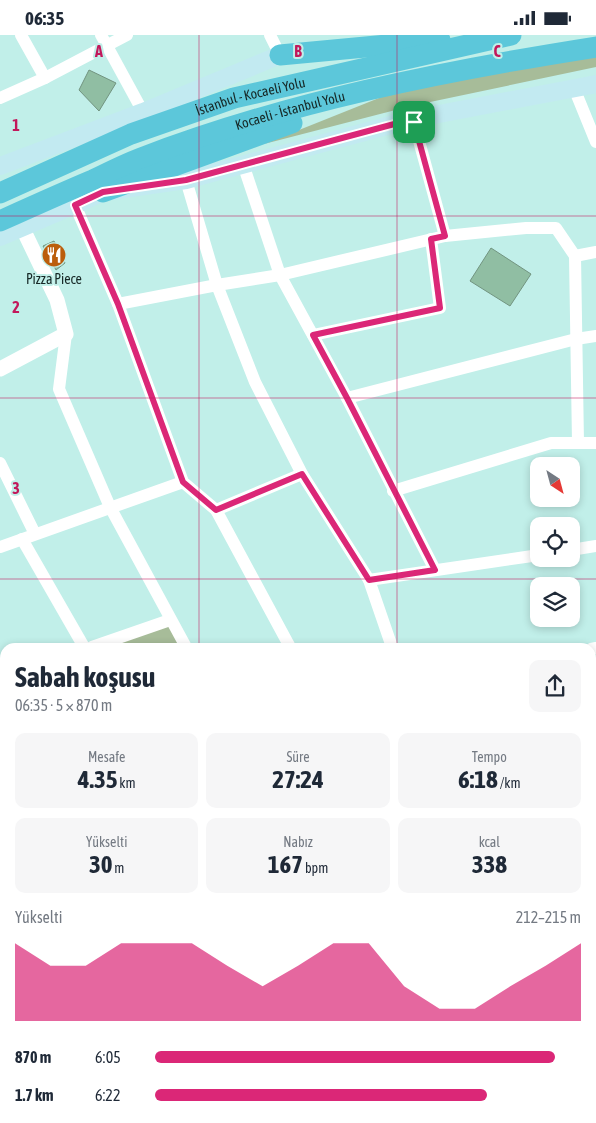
<!DOCTYPE html>
<html lang="tr">
<meta charset="utf-8">
<style>
body{margin:0;font-family:"Asap Condensed",sans-serif;background:#f6f6f7;color:#1f2937;height:100vh;display:flex;flex-direction:column;font-size:19px;white-space:nowrap}
*{box-sizing:border-box;margin:0}
p{font-size:16px;color:#747a83}
.icon{flex:none;width:28px;height:28px;fill:none;stroke:currentColor;stroke-width:2;stroke-linecap:round;stroke-linejoin:round}
.map{position:relative;flex:1;overflow:hidden}
.panel{position:absolute;left:0px;top:608px;width:596px;height:481px;display:flex;flex-direction:column;background:#fff;border-radius:15px 15px 0 0;box-shadow:0 2px 8px #0003}
.panel>*{flex:none}
.needle{width:32px;rotate:144deg}
.buttons{position:absolute;left:530px;top:422px;display:grid;gap:10px}
.buttons a{display:grid;place-items:center;width:50px;height:50px;border-radius:10px;background:#fff;box-shadow:0 2px 8px #0003;font-size:25px}
.pin{position:absolute;display:grid;place-items:center;width:42px;height:42px;color:#fff;margin:-21px;border-radius:10px;box-shadow:0 2px 8px #0006}
.round{display:grid;place-items:center;flex:none;width:52px;height:52px;border-radius:10px;background:#f6f6f7}
.headline{display:flex;align-items:center;justify-content:space-between;height:85px;padding:0 15px}
h1{font-size:28px;font-weight:700;line-height:38px}
.figures{display:grid;grid-template-columns:repeat(3,1fr);gap:8px;height:85px;padding:5px 15px}
.figures div{display:grid;align-content:center;border-radius:10px;background:#f6f6f7;text-align:center}
.figures b{font-size:25px;font-weight:700}
.figures small{font-size:14px;font-weight:400}
.figures p{font-size:14px}
.chart{height:140px;padding:10px 15px}
.chart p{display:flex;justify-content:space-between}
.chart svg{width:100%;height:90px;margin-top:5px;fill:#db2777;opacity:.7}
ul{padding:0 15px;list-style:none;font-size:16px}
li{display:grid;grid-template-columns:80px 60px 1fr;align-items:center;height:38px}
li i{height:12px;border-radius:6px;background:#db2777}
.status{display:flex;justify-content:space-between;align-items:center;height:35px;padding:0 25px;background:#fff;direction:ltr}
.status svg{height:14px;fill:currentColor}
.map>svg:first-child{display:block}
.green{fill:#a7bc99}
.building{fill:#90bea3;stroke:#729480}
.lines{fill:none;stroke-linecap:round;stroke-linejoin:round}
.pedestrian{stroke:#fff;stroke-width:9}
.minor{stroke:#fff;stroke-width:12}
.tertiary{stroke:#fff;stroke-width:15}
.secondary{stroke:#c2eaf1;stroke-width:18}
.trunk{stroke:#5cc7da;stroke-width:21}
.route-casing{stroke:#fff;stroke-width:10}
.route{stroke:#db2777;stroke-width:6}
.grid{fill:none;stroke:#c2185b;stroke-width:1;stroke-opacity:0.55}
.labels{text-anchor:middle;stroke-width:4;stroke-linejoin:round;paint-order:stroke}
.street-label{font-size:14px;fill:#162826;stroke:#c1efe9}
.poi-label{font-size:14px;fill:#162826;stroke:#c1efe9}
.grid-label{font-size:16px;text-anchor:middle;font-weight:bold;fill:#c2185b;stroke:#c1efe9;stroke-width:4;stroke-linejoin:round;paint-order:stroke}
</style>
<div class="status"><b>06:35</b><svg viewBox="0 0 49 12"><path d="M0 12V9h3v3zM5 12V6h3v6zM10 12V3h3v9zM15 12V0h3v12zM26 1h20v11H26zM47 4h2v5h-2z"/></svg></div>
<div class="map">
<svg width="596" height="1088" viewBox="0 0 596 1088">
<rect width="100%" height="100%" fill="#c1efe9"/>
<g class="green">
<polygon points="596,17 596,32 411,71 264,109 399,55"/>
<polygon points="173,589 186,612 104,612"/>
</g>
<g class="building">
<polygon points="89,35 116,48 99,76 79,55"/>
<polygon points="54,206 65,228 56,235 43,211"/>
<polygon points="491,213 531,239 510,271 470,246"/>
</g>
<g class="lines">
<polyline class="pedestrian" points="0,1025 5,1024"/>
<g class="minor">
<polyline points="21,0 45,43"/>
<polyline points="101,0 143,77"/>
<polyline points="270,0 280,20"/>
<polyline points="574,53 596,107"/>
<polyline points="0,63 45,43 127,0"/>
<polyline points="413,84 445,201"/>
<polyline points="243,129 280,240 347,363 435,535"/>
<polyline points="186,145 217,250 255,347 302,439 369,545 392,612"/>
<polyline points="75,170 118,269 183,447 216,475 290,612"/>
<polyline points="575,221 596,217"/>
<polyline points="118,269 217,250 280,240 445,201 526,193 556,193 575,221 578,408"/>
<polyline points="66,299 59,354 110,472 186,612"/>
<polyline points="313,300 440,273 431,204"/>
<polyline points="347,363 576,304 596,301"/>
<polyline points="0,428 35,499"/>
<polyline points="393,456 551,408 596,408"/>
<polyline points="216,475 302,439"/>
<polyline points="22,504 84,612"/>
<polyline points="0,512 183,447"/>
<polyline points="571,515 596,511"/>
<polyline points="369,545 539,520"/>
<polyline points="92,612 170,585"/>
<polyline points="591,614 596,613"/>
<polyline points="0,638 5,647"/>
<polyline points="591,694 596,694"/>
<polyline points="591,774 596,773"/>
<polyline points="0,932 5,931"/>
<polyline points="591,949 596,948"/>
<polyline points="325,1084 326,1088"/>
<polyline points="576,1084 577,1088"/>
<polyline points="154,1088 187,1084"/>
</g>
<g class="tertiary">
<polyline points="0,334 66,299 57,265 22,192"/>
<polyline points="591,859 596,858"/>
<polyline points="0,861 5,877"/>
<polyline points="46,1084 46,1088"/>
<polyline points="503,1084 503,1088"/>
</g>
<g class="secondary">
<polyline points="0,131 143,77 280,20 293,17"/>
<polyline points="0,202 75,170 103,157 186,145 413,84 596,49"/>
</g>
<g class="trunk">
<polyline points="280,20 440,5"/>
<polyline points="103,157 292,88"/>
<path id="s1" d="M0,158L131,99L234,63L511,0"/>
<path id="s2" d="M0,186C31,172 62,158 93,145C109,137 125,129 141,123C287,67 443,36 596,12"/>
</g>
</g>
<g class="lines">
<defs>
<polygon id="route" points="413,84 445,201 431,204 440,273 313,300 347,363 435,535 369,545 302,439 216,475 183,447 118,269 75,170 103,157 186,145"/>
</defs>
<use href="#route" class="route-casing"/>
<use href="#route" class="route"/>
</g>
<path class="grid" d="M199,0V612M397,0V612M0,181H596M0,363H596M0,544H596M0,725H5M591,725H596M0,907H5M591,907H596M199,1084V1088M397,1084V1088"/>
<defs>
<symbol id="restaurant-disc" viewBox="-11 -11 22 22"><circle r="9.5" fill="#bb5e0c" stroke="#c1efe9"/><path d="M-5-6h1v4h1v-4h1v4h1v-4h1v5L-1.5 .5V6h-2V.5L-5-1ZM5-6V6H3V1.5H1.5Q1.5-4 5-6Z" fill="#fff"/></symbol>
</defs>
<g fill-rule="evenodd">
<use href="#restaurant-disc" x="40" y="206" width="28" height="28"/>
</g>
<g class="labels">
<g class="street-label">
<text dy="5" stroke="none"><textPath href="#s1" startOffset="269">İstanbul - Kocaeli Yolu</textPath></text>
<text dy="5" stroke="none"><textPath href="#s2" startOffset="311">Kocaeli - İstanbul Yolu</textPath></text>
</g>
<g class="poi-label">
<text x="54" y="249">Pizza Piece</text>
</g>
</g>
<g class="grid-label">
<text x="99" y="22">A</text>
<text x="298" y="22">B</text>
<text x="497" y="22">C</text>
<text x="16" y="96">1</text>
<text x="16" y="278">2</text>
<text x="16" y="459">3</text>
</g>
</svg>
<div class="buttons">
<a><svg class="needle" viewBox="-14 -14 28 28"><path d="M0-13l5 13h-10z" fill="#e53935"/><path d="M0 13l5-13h-10z" fill="#747a83"/></svg></a>
<a><svg class="icon" aria-label="locate" viewBox="0 0 24 24"><circle cx="12" cy="12" r="6"/><path d="M12 2v4M12 18v4M2 12h4M18 12h4"/></svg></a>
<a><svg class="icon" aria-label="layers" viewBox="0 0 24 24"><path d="M12 4l9 5-9 5-9-5zM3 14l9 5 9-5"/></svg></a>
</div>
<div class="pin" style="left:414px;top:87px;background:#1e9e55"><svg class="icon" aria-label="arrive" viewBox="0 0 24 24"><path d="M6 21V4h12l-3 4 3 4H6"/></svg></div>
<section class="panel">
<div class="headline"><div><h1>Sabah koşusu</h1><p>06:35 · 5 × 870 m</p></div><a class="round"><svg class="icon" aria-label="share" viewBox="0 0 24 24"><path d="M12 15V3M7 8l5-5 5 5M5 13v7h14v-7"/></svg></a></div>
<div class="figures">
<div><p>Mesafe</p><b>4.35<small> km</small></b></div>
<div><p>Süre</p><b>27:24</b></div>
<div><p>Tempo</p><b>6:18<small> /km</small></b></div>
</div>
<div class="figures">
<div><p>Yükselti</p><b>30<small> m</small></b></div>
<div><p>Nabız</p><b>167<small> bpm</small></b></div>
<div><p>kcal</p><b>338</b></div>
</div>
<div class="chart"><p><span>Yükselti</span>212–215 m</p>
<svg viewBox="0 0 160 44" preserveAspectRatio="none"><path d="M0 44V6L10 17L20 17L30 6L40 6L50 6L60 17L70 27L80 17L90 6L100 6L110 27L120 38L130 38L140 27L150 17L160 6V44z"/></svg>
</div>
<ul>
<li><b>870 m</b>6:05<i style="width:94%"></i></li>
<li><b>1.7 km</b>6:22<i style="width:78%"></i></li>
</ul>
</section>
</div>
